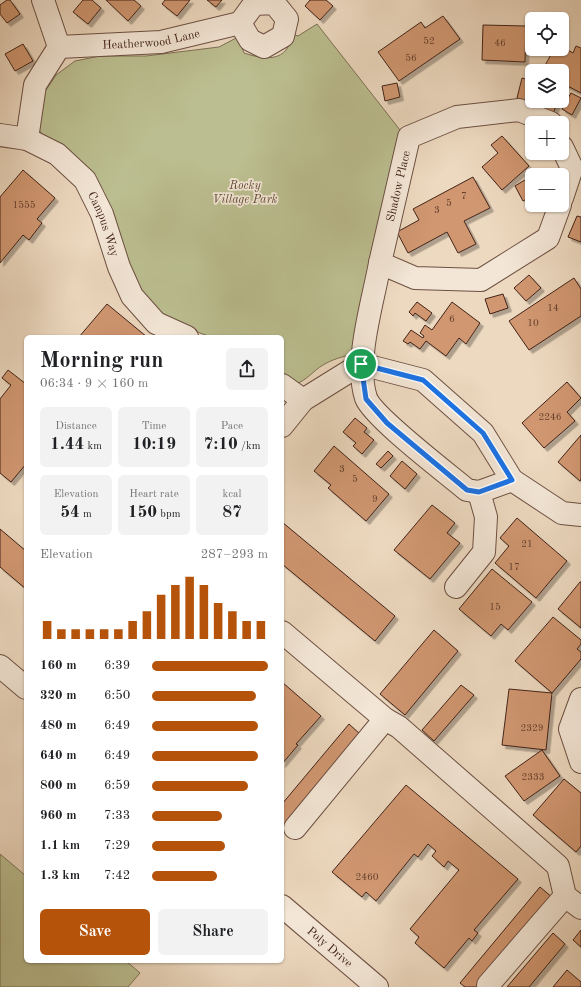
<!DOCTYPE html>
<meta charset="utf-8">
<style>
body{margin:0;font-family:"Old Standard TT",serif;background:#f2f2f2;color:#202124;height:100vh;display:flex;flex-direction:column;font-size:15px;white-space:nowrap}
*{box-sizing:border-box;margin:0}
p{font-size:13px;color:#757577}
.icon{flex:none;width:22px;height:22px;fill:none;stroke:currentColor;stroke-width:2;stroke-linecap:round;stroke-linejoin:round}
.map{position:relative;flex:1;overflow:hidden}
.drawer{position:absolute;left:24px;top:335px;width:260px;height:628px;display:flex;flex-direction:column;background:#fff;border-radius:6px;box-shadow:0 1px 3px #0004}
.drawer>*{flex:none}
.tools{position:absolute;left:525px;top:12px;display:grid;gap:8px}
.tools a{display:grid;place-items:center;width:44px;height:44px;border-radius:6px;background:#fff;box-shadow:0 1px 3px #0004;font-size:20px}
.pin{position:absolute;display:grid;place-items:center;width:34px;height:34px;color:#fff;margin:-17px;border:2px solid #fff;border-radius:50%;box-shadow:0 1px 4px #0007}
.round{display:grid;place-items:center;flex:none;width:42px;height:42px;border-radius:6px;background:#f2f2f2}
.head{display:flex;align-items:center;justify-content:space-between;height:68px;padding:0 16px}
h1{font-size:22px;font-weight:700;line-height:30px}
.figures{display:grid;grid-template-columns:repeat(3,1fr);gap:6px;height:68px;padding:4px 16px}
.figures div{display:grid;align-content:center;border-radius:6px;background:#f2f2f2;text-align:center}
.figures b{font-size:17px;font-weight:700}
.figures small{font-size:11px;font-weight:400}
.figures p{font-size:11px}
.chart{height:112px;padding:8px 16px}
.chart p{display:flex;justify-content:space-between}
.chart svg{width:100%;height:72px;margin-top:4px;stroke:#b45309;stroke-width:6}
.cta{display:flex;gap:8px;margin-top:auto;padding:8px 16px}
.cta a{flex:1;height:46px;border-radius:6px;background:#b45309;color:#fff;font-size:16px;font-weight:700;line-height:46px;text-align:center}
.cta a+a{background:#f2f2f2;color:#202124}
ul{padding:0 16px;list-style:none;font-size:13px}
li{display:grid;grid-template-columns:64px 48px 1fr;align-items:center;height:30px}
li i{height:10px;border-radius:5px;background:#b45309}
.map>svg:first-child{display:block}
.green{fill:#bbbe90;stroke:#7e7054}
.building{fill:#d09771;stroke:#422318;filter:url(#shadow)}
.lines{fill:none;stroke-linecap:round;stroke-linejoin:round}
.minor-casing{stroke:#6d5042;stroke-width:24}
.minor{stroke:#f3e6d6;stroke-width:22}
.route-casing{stroke:#fff;stroke-width:8}
.route{stroke:#1a73e8;stroke-width:5}
.labels{text-anchor:middle;stroke-width:3.5;stroke-linejoin:round;paint-order:stroke}
.number-label{font-size:10px;fill:#66402e}
.street-label{font-size:12px;fill:#422318;stroke:#f3e6d6}
.park-label{font-size:12px;font-style:italic;fill:#604a36;stroke:#f3e6d6}
</style>
<div class="map">
<svg width="581" height="987" viewBox="0 0 581 987">
<defs>
<filter id="shadow"><feDropShadow dx="3.5" dy="3.5" stdDeviation="0" flood-color="#0004"/></filter>
</defs>
<rect width="100%" height="100%" fill="#edd9c0"/>
<filter id="stains"><feTurbulence type="fractalNoise" baseFrequency=".005" numOctaves="4"/><feColorMatrix values="0 0 0 0 .2 0 0 0 0 .09 0 0 0 0 .02 0 0 0 .5 -.17"/></filter>
<radialGradient id="worn" r=".72"><stop offset=".6" stop-color="#630" stop-opacity="0"/><stop offset="1" stop-color="#630" stop-opacity=".3"/></radialGradient>
<g class="green">
<path d="M317,24L400,130L365,282L353,354C342,357 333,359 323,365C313,371 307,380 296,384L282,376V337H211L168,321L134,283L119,245L39,130L42,96L56,75L75,61L100,56H146L219,47L238,37L244,53C265,60 288,63 292,34L298,36Z"/>
<polygon points="0,854 26,876 26,961 126,961 140,973 128,987 0,987"/>
</g>
<g class="building">
<polygon points="7,0 10,0 20,14 7,23 0,14 0,5"/>
<polygon points="83,0 92,0 101,8 88,24 73,12"/>
<polygon points="106,0 134,0 141,6 128,21"/>
<polygon points="165,0 190,0 177,16 162,4"/>
<polygon points="207,0 222,0 216,7"/>
<polygon points="310,0 326,0 333,6 320,20 305,6"/>
<polygon points="443,16 460,39 399,81 378,52 421,22 425,28"/>
<polygon points="483,25 526,26 525,62 482,60"/>
<polygon points="23,44 33,61 15,71 5,54"/>
<polygon points="576,46 581,48 581,93 562,83 562,71 542,71 554,49 562,49 562,47 573,53"/>
<polygon points="522,78 532,81 532,101 536,101 536,103 517,98"/>
<polygon points="397,83 400,97 385,101 382,86"/>
<polygon points="571,93 581,98 572,115 562,109"/>
<polygon points="543,101 558,101 551,119 538,113"/>
<polygon points="502,136 529,166 502,190 482,167 498,153 491,145"/>
<polygon points="23,170 55,198 37,219 42,223 29,240 23,235 0,263 0,197"/>
<polygon points="473,177 490,208 464,221 476,244 458,253 447,232 408,253 397,232 419,220 413,209"/>
<polygon points="528,178 532,186 532,196 523,201 515,186"/>
<polygon points="577,216 581,217 581,242 568,237"/>
<polygon points="529,275 541,288 526,301 514,288"/>
<polygon points="574,278 581,289 581,316 529,350 509,321"/>
<polygon points="503,294 508,308 490,314 485,299"/>
<polygon points="417,302 432,313 426,321 415,313 413,316 409,312"/>
<polygon points="452,302 480,323 466,344 459,338 446,356 426,341 420,349 410,342 408,344 403,341 411,330 423,338 424,336 420,333 425,325 432,330"/>
<polygon points="107,304 147,337 79,337"/>
<polygon points="8,370 26,384 26,464 11,482 0,473 0,399 11,385 2,378"/>
<polygon points="567,382 581,398 567,412 575,421 544,448 522,423"/>
<polygon points="355,418 367,428 364,432 374,440 362,454 353,446 356,443 343,432"/>
<polygon points="581,435 581,479 580,481 558,462"/>
<polygon points="334,446 389,494 366,521 328,488 331,485 314,471"/>
<polygon points="388,451 393,456 381,468 376,464"/>
<polygon points="402,461 417,474 405,489 390,476"/>
<polygon points="432,505 455,523 447,533 460,543 430,579 394,550"/>
<polygon points="517,518 567,561 536,598 495,563 509,546 500,538"/>
<polygon points="282,522 395,616 375,641 282,564"/>
<polygon points="0,529 26,551 26,589 0,567"/>
<polygon points="492,569 532,602 508,630 501,624 491,636 459,609"/>
<polygon points="580,582 581,582 581,628 558,609"/>
<polygon points="553,617 581,640 581,644 577,649 581,652 581,659 552,693 515,661"/>
<polygon points="434,630 458,651 405,715 380,694"/>
<polygon points="282,682 321,716 296,744 298,745 282,764"/>
<polygon points="461,685 474,695 434,741 422,730"/>
<polygon points="509,689 552,693 546,750 502,745"/>
<polygon points="349,724 361,735 282,829 282,804"/>
<polygon points="542,750 560,776 524,801 505,776"/>
<polygon points="564,779 581,793 581,846 576,852 533,815"/>
<polygon points="406,785 518,879 474,930 478,933 472,941 469,938 444,968 415,943 419,937 410,929 459,870 448,861 444,867 432,856 436,851 428,844 418,857 414,854 376,901 366,892 362,897 332,872"/>
<polygon points="540,887 553,898 477,987 465,987 460,983"/>
<polygon points="581,930 581,947 573,940"/>
<polygon points="553,933 565,944 529,987 507,987"/>
<polygon points="567,970 581,982 581,987 553,987"/>
</g>
<g class="lines">
<defs>
<g id="minor">
<polyline points="43,0 59,47"/>
<polyline points="551,123 519,110 457,117 409,137 380,263 415,278 481,280 548,238 560,205"/>
<path id="s1" d="M0,135L27,139L57,154L85,180L102,214L119,267L132,296L156,323L187,337"/>
<path id="s2" d="M27,139L35,85L59,47L161,42L240,23L254,4L274,3L287,19L283,36L264,47L250,40L240,23"/>
<polyline points="562,147 572,168 562,198"/>
<path d="M380,263C373,302 354,361 366,398C373,417 448,474 467,490L479,492L512,480"/>
<polyline points="282,385 303,400"/>
<polyline points="282,426 303,400 361,364 423,380 483,433 512,480 562,513 581,515"/>
<polyline points="456,587 484,552 486,517 479,492"/>
<polyline points="282,632 385,719 399,727 558,866 565,896 581,908"/>
<polyline points="0,666 26,688"/>
<polyline points="581,699 570,729 581,762"/>
<polyline points="295,828 385,719"/>
<path id="s3" d="M282,906L377,987"/>
<polyline points="488,985 565,896"/>
</g>
</defs>
<use href="#minor" class="minor-casing"/>
<use href="#minor" class="minor"/>
</g>
<g class="lines">
<defs>
<polygon id="route" points="361,364 423,380 483,433 512,480 479,492 467,490 387,423 366,399"/>
</defs>
<use href="#route" class="route-casing"/>
<use href="#route" class="route"/>
</g>
<g class="labels">
<g class="number-label">
<text x="429" y="44">52</text>
<text x="500" y="46">46</text>
<text x="411" y="61">56</text>
<text x="464" y="199">7</text>
<text x="449" y="206">5</text>
<text x="24" y="208">1555</text>
<text x="437" y="213">3</text>
<text x="553" y="311">14</text>
<text x="452" y="322">6</text>
<text x="533" y="326">10</text>
<text x="550" y="420">2246</text>
<text x="342" y="472">3</text>
<text x="355" y="482">5</text>
<text x="375" y="502">9</text>
<text x="527" y="547">21</text>
<text x="514" y="570">17</text>
<text x="495" y="610">15</text>
<text x="532" y="731">2329</text>
<text x="533" y="780">2333</text>
<text x="367" y="880">2460</text>
</g>
<g class="street-label">
<text dy="4" stroke="none"><textPath href="#s2" startOffset="192">Heatherwood Lane</textPath></text>
<text transform="translate(398 186) rotate(-77)" y="4">Shadow Place</text>
<text dy="4" stroke="none"><textPath href="#s1" startOffset="147">Campus Way</textPath></text>
<text dy="4" stroke="none"><textPath href="#s3" startOffset="63">Poly Drive</textPath></text>
</g>
<g class="park-label">
<text x="245" y="189">Rocky<tspan x="245" dy="14">Village Park</tspan></text>
</g>
</g>
<rect width="100%" height="100%" filter="url(#stains)"/>
<rect width="100%" height="100%" fill="url(#worn)"/>
</svg>
<div class="tools">
<a><svg class="icon" aria-label="locate" viewBox="0 0 24 24"><circle cx="12" cy="12" r="6"/><path d="M12 2v4M12 18v4M2 12h4M18 12h4"/></svg></a>
<a><svg class="icon" aria-label="layers" viewBox="0 0 24 24"><path d="M12 4l9 5-9 5-9-5zM3 14l9 5 9-5"/></svg></a>
<a>+</a>
<a>−</a>
</div>
<div class="pin" style="left:361px;top:364px;background:#1e9e55"><svg class="icon" aria-label="arrive" viewBox="0 0 24 24"><path d="M6 21V4h12l-3 4 3 4H6"/></svg></div>
<section class="drawer">
<div class="head"><div><h1>Morning run</h1><p>06:34 · 9 × 160 m</p></div><a class="round"><svg class="icon" aria-label="share" viewBox="0 0 24 24"><path d="M12 15V3M7 8l5-5 5 5M5 13v7h14v-7"/></svg></a></div>
<div class="figures">
<div><p>Distance</p><b>1.44<small> km</small></b></div>
<div><p>Time</p><b>10:19</b></div>
<div><p>Pace</p><b>7:10<small> /km</small></b></div>
</div>
<div class="figures">
<div><p>Elevation</p><b>54<small> m</small></b></div>
<div><p>Heart rate</p><b>150<small> bpm</small></b></div>
<div><p>kcal</p><b>87</b></div>
</div>
<div class="chart"><p><span>Elevation</span>287–293 m</p>
<svg viewBox="0 0 160 44" preserveAspectRatio="none"><path d="M5 44V33M15 44V38M25 44V38M35 44V38M45 44V38M55 44V38M65 44V33M75 44V27M85 44V17M95 44V11M105 44V6M115 44V11M125 44V22M135 44V27M145 44V33M155 44V33"/></svg>
</div>
<ul>
<li><b>160 m</b>6:39<i style="width:100%"></i></li>
<li><b>320 m</b>6:50<i style="width:90%"></i></li>
<li><b>480 m</b>6:49<i style="width:91%"></i></li>
<li><b>640 m</b>6:49<i style="width:91%"></i></li>
<li><b>800 m</b>6:59<i style="width:83%"></i></li>
<li><b>960 m</b>7:33<i style="width:60%"></i></li>
<li><b>1.1 km</b>7:29<i style="width:63%"></i></li>
<li><b>1.3 km</b>7:42<i style="width:56%"></i></li>
</ul>
<div class="cta"><a>Save</a><a>Share</a></div>
</section>
</div>
